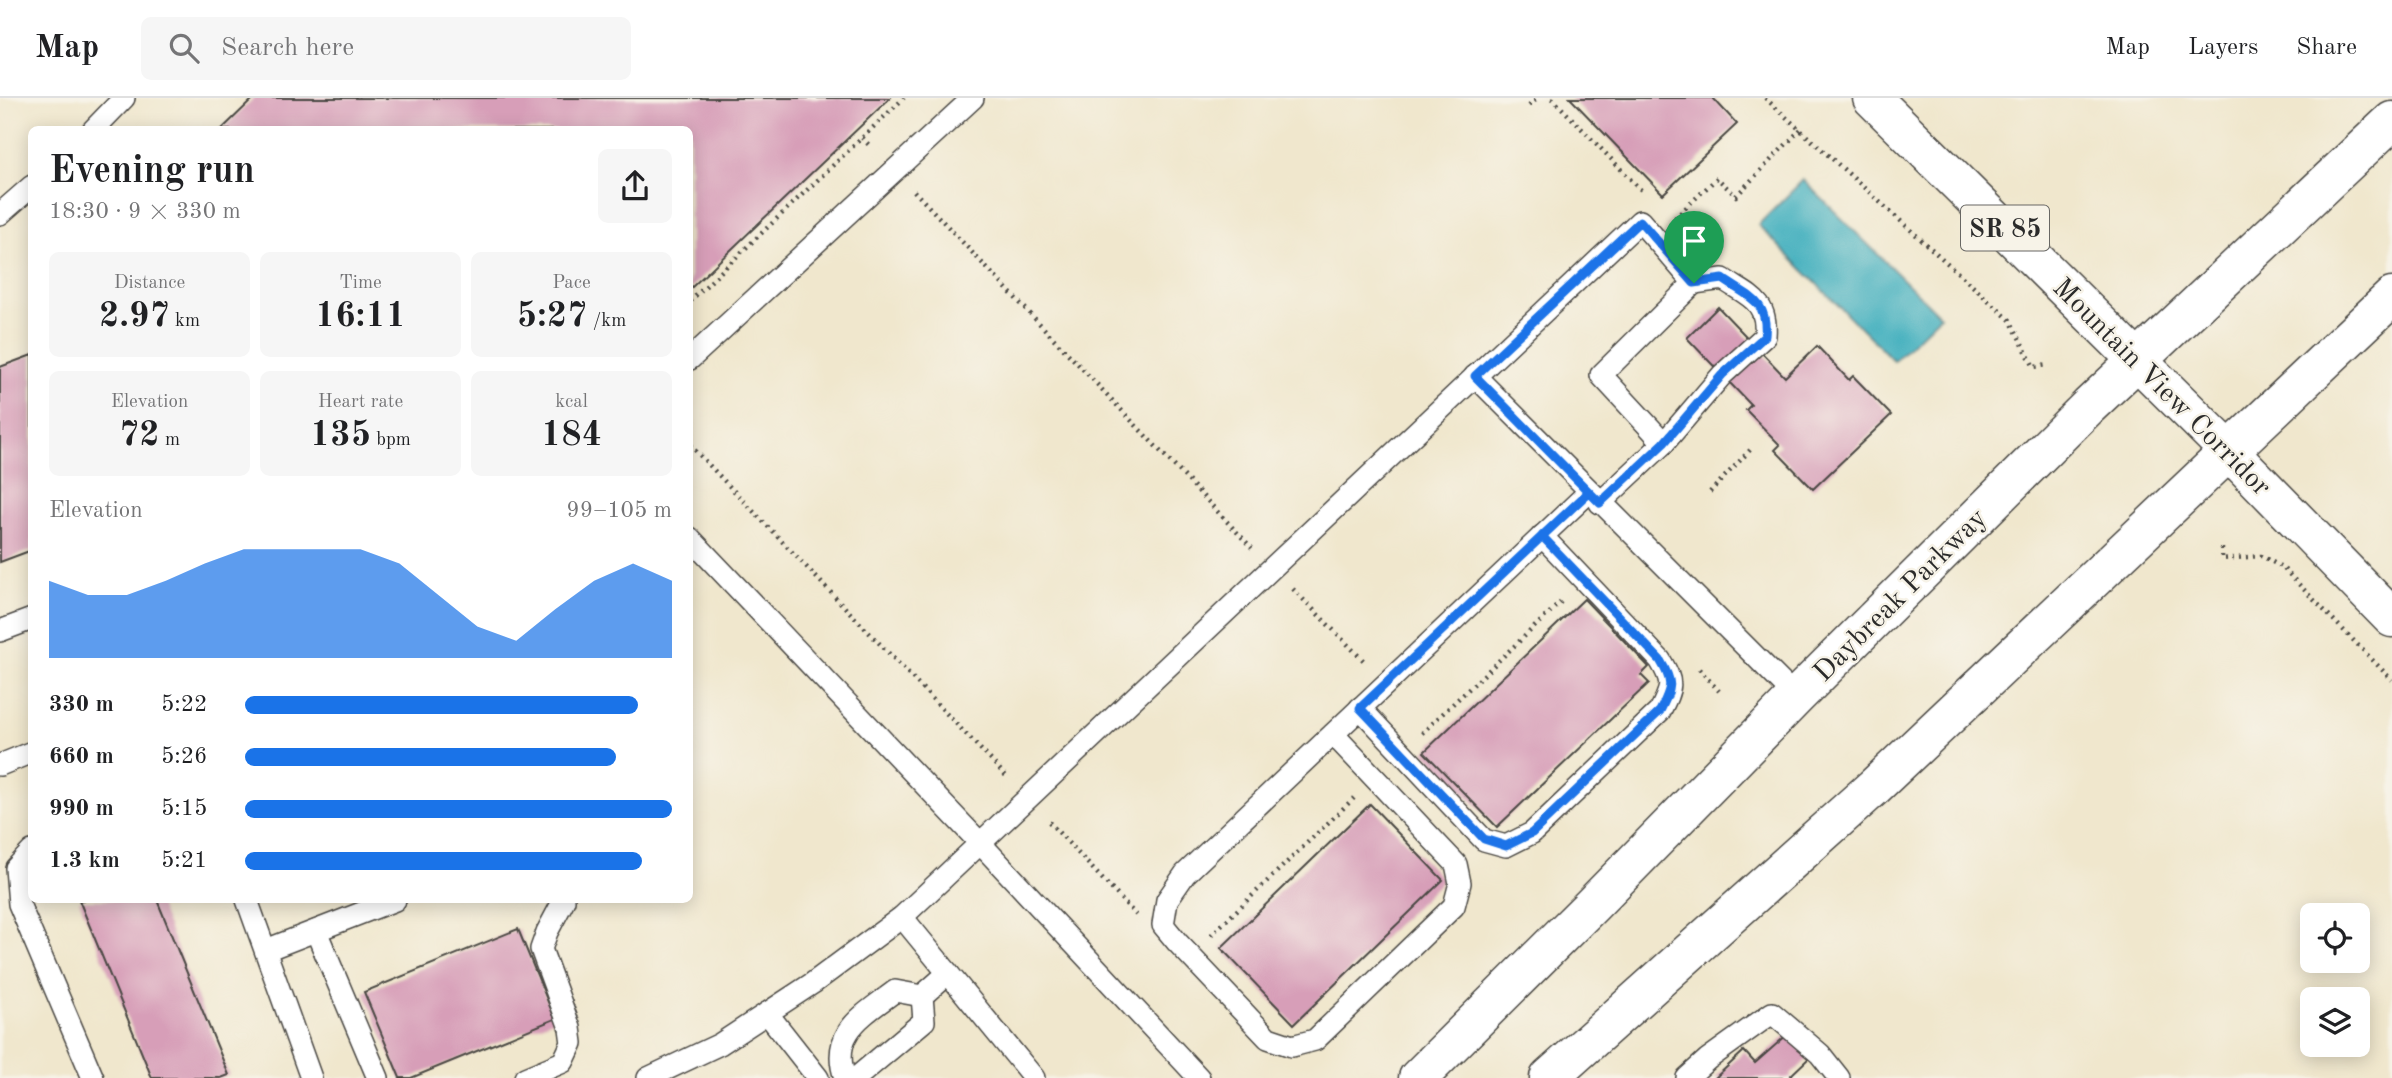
<!DOCTYPE html>
<meta charset="utf-8">
<style>
body{margin:0;font-family:"Old Standard TT",serif;background:#f6f6f6;color:#202124;height:100vh;display:flex;flex-direction:column;font-size:26px;white-space:nowrap}
*{box-sizing:border-box;margin:0}
p{font-size:23px;color:#757577}
.icon{flex:none;width:38px;height:38px;fill:none;stroke:currentColor;stroke-width:2;stroke-linecap:round;stroke-linejoin:round}
.map{position:relative;flex:1;overflow:hidden}
.panel{position:absolute;left:28px;top:28px;width:665px;height:777px;display:flex;flex-direction:column;background:#fff;border-radius:10px;box-shadow:0 4px 18px #0003}
.panel>*{flex:none}
.fabs{position:absolute;left:2300px;top:805px;display:grid;gap:14px}
.fabs a{display:grid;place-items:center;width:70px;height:70px;border-radius:10px;background:#fff;box-shadow:0 4px 18px #0003;font-size:35px}
.pin{position:absolute;display:grid;place-items:center;width:60px;height:60px;color:#fff;margin:-72px -30px;border-radius:50% 50% 50% 0;rotate:-45deg;box-shadow:0 0 7px #0007}
.pin .icon{rotate:45deg}
.round{display:grid;place-items:center;flex:none;width:74px;height:74px;border-radius:10px;background:#f6f6f6}
.headline{display:flex;align-items:center;justify-content:space-between;height:119px;padding:0 21px}
h1{font-size:38px;font-weight:800;line-height:52px}
.metrics{display:grid;grid-template-columns:repeat(3,1fr);gap:10px;height:119px;padding:7px 21px}
.metrics div{display:grid;align-content:center;border-radius:10px;background:#f6f6f6;text-align:center}
.metrics b{font-size:35px;font-weight:800}
.metrics small{font-size:19px;font-weight:400}
.metrics p{font-size:19px}
.chart{height:196px;padding:14px 21px}
.chart p{display:flex;justify-content:space-between}
.chart svg{width:100%;height:126px;margin-top:7px;fill:#1a73e8;opacity:.7}
ul{padding:0 21px;list-style:none;font-size:23px}
li{display:grid;grid-template-columns:112px 84px 1fr;align-items:center;height:52px}
li i{height:18px;border-radius:9px;background:#1a73e8}
header{display:flex;align-items:center;gap:42px;box-sizing:border-box;height:98px;padding:0 35px;background:#fff;border-bottom:2px solid #e0e0e0}
header strong{font-size:33px}
nav{display:flex;gap:38px;margin-inline-start:auto;font-size:24px}
.search{width:490px;height:63px;background:#f6f6f6;display:flex;align-items:center;gap:18px;box-sizing:border-box;padding:0 24px;border-radius:10px;color:#757577;font-size:26px}
.map>svg:first-child{display:block}
.water{fill:#41afbe;stroke:#366d74;stroke-width:2}
.building{fill:#d79eb8}
.lines{fill:none;stroke-linecap:round;stroke-linejoin:round}
.lane-casing{stroke:#494743;stroke-width:24}
.primary-casing{stroke:#494743;stroke-width:41}
.highway-casing{stroke:#494743;stroke-width:41}
.path{stroke:#494743;stroke-width:4.5;stroke-dasharray:2 5;stroke-linecap:butt}
.lane{stroke:#fff;stroke-width:21}
.primary{stroke:#fff;stroke-width:38}
.highway{stroke:#fff;stroke-width:38}
.route-casing{stroke:#fff;stroke-width:14}
.route{stroke:#1a73e8;stroke-width:9}
.labels{text-anchor:middle;stroke-width:5;stroke-linejoin:round;paint-order:stroke}
.shield{fill:#f7f3e8;stroke:#686764;stroke-width:2}
.shield-label{font-size:26px;font-weight:bold;fill:#2b2b2b}
.street-label{font-size:28px;fill:#2b2b2b;stroke:#f7f3e8}
</style>
<header>
<strong>Map</strong>
<div class="search"><svg class="icon" aria-label="search" viewBox="0 0 24 24"><circle cx="10" cy="10" r="6"/><path d="M15 15l6 6"/></svg>Search here</div>
<nav><a>Map</a><a>Layers</a><a>Share</a></nav>
</header>
<div class="map">
<svg width="2392" height="980" viewBox="0 0 2392 980">
<rect width="100%" height="100%" fill="#f7f3e8"/>
<filter id="ink" filterUnits="userSpaceOnUse"><feTurbulence type="fractalNoise" baseFrequency=".0143" numOctaves="2"/><feDisplacementMap in="SourceGraphic" scale="14" xChannelSelector="R" yChannelSelector="G"/><feConvolveMatrix kernelMatrix="1 2 1 2 8 2 1 2 1" color-interpolation-filters="sRGB"/></filter>
<filter id="wash" filterUnits="userSpaceOnUse"><feTurbulence type="fractalNoise" baseFrequency=".00686" numOctaves="4" result="noise"/><feDisplacementMap in="SourceGraphic" scale="28" xChannelSelector="R" yChannelSelector="G"/><feGaussianBlur stdDeviation="1.57" result="paint"/><feColorMatrix in="noise" values="0 0 0 0 0 0 0 0 0 0 0 0 0 0 0 0 0 1.4 0 .05"/><feComposite in="paint" operator="in"/></filter>
<g filter="url(#wash)">
<rect width="100%" height="100%" fill="#f0e7cd"/>
<polygon class="water" points="1803,82 1940,218 1894,263 1758,127"/>
<g id="blocks">
<g class="building">
<polygon points="254,0 890,0 690,191 690,32 221,32"/>
<polygon points="1570,0 1713,0 1737,26 1663,96"/>
<polygon points="1718,209 1785,279 1817,248 1849,282 1853,278 1891,317 1813,391 1775,352 1780,347 1746,312 1751,307 1687,240"/>
<polygon points="32,257 32,452 0,464 0,269"/>
<polygon points="1584,501 1649,569 1641,577 1649,585 1497,729 1424,654"/>
<polygon points="1370,706 1443,782 1294,926 1221,850"/>
<polygon points="79,802 157,802 229,977 221,980 152,980"/>
<polygon points="518,831 555,921 411,980 400,980 364,894"/>
<polygon points="1788,936 1810,959 1790,978 1792,980 1715,980 1744,953 1755,965"/>
</g>
</g>
</g>
<g filter="url(#ink)">
<use href="#blocks" fill-opacity="0" stroke="#494743" stroke-width="2"/>
<g class="lines">
<defs>
<g id="lane">
<polyline points="93,32 124,0"/>
<polyline points="0,116 32,88"/>
<polyline points="690,261 973,0"/>
<polyline points="1475,278 1796,599"/>
<path d="M1664,345L1722,277L1765,238C1768,202 1749,199 1723,181L1694,185"/>
<polyline points="690,440 980,745 1199,980"/>
<polyline points="0,533 32,521"/>
<path d="M1360,610L1484,742L1506,748L1532,735L1660,613C1672,589 1674,585 1660,562L1542,438"/>
<polyline points="1333,636 1456,766 1460,785 1454,808 1315,942 1292,948 1268,940 1177,844 1163,827 1167,802 1185,776 1589,394"/>
<polyline points="0,667 32,654"/>
<polyline points="32,753 16,770 19,806 93,980"/>
<polyline points="247,802 311,980"/>
<polyline points="902,819 1034,980"/>
<polyline points="316,833 378,980"/>
<polyline points="266,852 395,802"/>
<polyline points="767,915 818,980"/>
<polyline points="525,980 563,964 572,945 570,930 541,851 547,834 564,802"/>
<polyline points="648,980 720,946 813,885 902,819 1640,123 1694,185 1601,277 1664,345 1600,405"/>
<path d="M845,980C829,934 864,917 895,893L922,898L948,875"/>
<polyline points="856,980 924,923 922,898"/>
<polyline points="1687,980 1708,961 1772,915 1820,956 1839,980"/>
</g>
<g id="primary">
<polyline points="1418,980 1592,807 1796,599 2089,308 2392,23"/>
<polyline points="1549,980 1874,689 2392,199"/>
</g>
<polyline id="highway" points="1872,0 2230,354 2392,520"/>
</defs>
<use href="#lane" class="lane-casing"/>
<use href="#primary" class="primary-casing"/>
<use href="#highway" class="highway-casing"/>
<g class="path">
<polyline points="1552,0 1642,93"/>
<polyline points="1765,0 2010,222 2034,269 2049,267"/>
<polyline points="1529,8 1538,0"/>
<polyline points="862,40 870,48"/>
<polyline points="914,93 1252,450"/>
<polyline points="1675,120 1717,80 1736,98 1801,31"/>
<polyline points="690,203 904,0"/>
<polyline points="690,347 1007,679"/>
<polyline points="1710,394 1753,349"/>
<polyline points="2222,450 2222,461 2261,458 2282,469 2392,582"/>
<polyline points="1293,491 1365,564"/>
<polyline points="1699,571 1719,593"/>
<polyline points="1422,635 1563,502"/>
<polyline points="1049,724 1136,817"/>
<polyline points="1211,837 1354,700"/>
</g>
<use href="#lane" class="lane"/>
<use href="#primary" class="primary"/>
<use href="#highway" class="highway"/>
</g>
</g>
<g class="lines" filter="url(#ink)">
<defs>
<path id="route" d="M1694,185L1640,123L1475,278L1589,394L1542,438L1660,562C1674,585 1672,589 1660,613L1532,735L1506,748L1484,741L1360,610L1589,394L1600,405L1664,345L1722,277L1765,238C1768,202 1750,200 1723,181L1694,185"/>
</defs>
<use href="#route" class="route-casing"/>
<use href="#route" class="route"/>
</g>
<g class="labels">
<rect class="shield" x="1961" y="107.5" width="88" height="45" rx="5"/>
<g class="shield-label">
<text x="2005" y="139">SR 85</text>
</g>
<g class="street-label">
<text transform="translate(2163 288) rotate(45)" y="10">Mountain View Corridor</text>
<text transform="translate(1899 496) rotate(-45)" y="10">Daybreak Parkway</text>
</g>
</g>
</svg>
<div class="fabs">
<a><svg class="icon" aria-label="locate" viewBox="0 0 24 24"><circle cx="12" cy="12" r="6"/><path d="M12 2v4M12 18v4M2 12h4M18 12h4"/></svg></a>
<a><svg class="icon" aria-label="layers" viewBox="0 0 24 24"><path d="M12 4l9 5-9 5-9-5zM3 14l9 5 9-5"/></svg></a>
</div>
<div class="pin" style="left:1694px;top:185px;background:#1e9e55"><svg class="icon" aria-label="arrive" viewBox="0 0 24 24"><path d="M6 21V4h12l-3 4 3 4H6"/></svg></div>
<section class="panel">
<div class="headline"><div><h1>Evening run</h1><p>18:30 · 9 × 330 m</p></div><a class="round"><svg class="icon" aria-label="share" viewBox="0 0 24 24"><path d="M12 15V3M7 8l5-5 5 5M5 13v7h14v-7"/></svg></a></div>
<div class="metrics">
<div><p>Distance</p><b>2.97<small> km</small></b></div>
<div><p>Time</p><b>16:11</b></div>
<div><p>Pace</p><b>5:27<small> /km</small></b></div>
</div>
<div class="metrics">
<div><p>Elevation</p><b>72<small> m</small></b></div>
<div><p>Heart rate</p><b>135<small> bpm</small></b></div>
<div><p>kcal</p><b>184</b></div>
</div>
<div class="chart"><p><span>Elevation</span>99–105 m</p>
<svg viewBox="0 0 160 44" preserveAspectRatio="none"><path d="M0 44V17L10 22L20 22L30 17L40 11L50 6L60 6L70 6L80 6L90 11L100 22L110 33L120 38L130 27L140 17L150 11L160 17V44z"/></svg>
</div>
<ul>
<li><b>330 m</b>5:22<i style="width:92%"></i></li>
<li><b>660 m</b>5:26<i style="width:87%"></i></li>
<li><b>990 m</b>5:15<i style="width:100%"></i></li>
<li><b>1.3 km</b>5:21<i style="width:93%"></i></li>
</ul>
</section>
</div>
